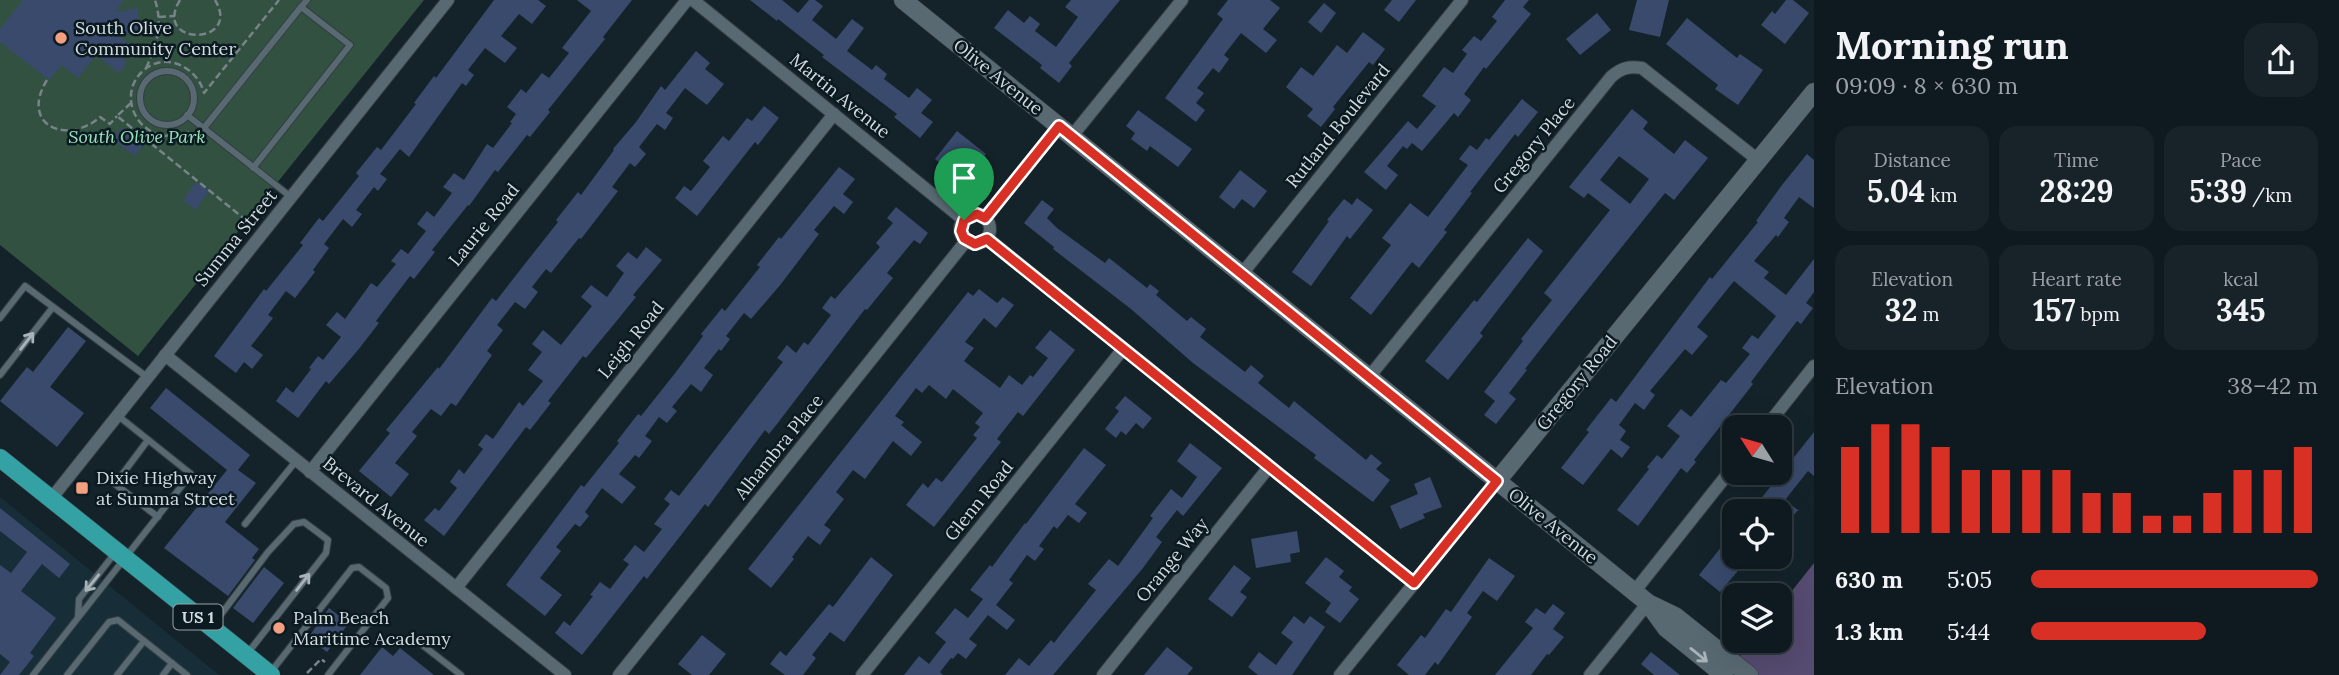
<!DOCTYPE html>
<meta charset="utf-8">
<style>
body{margin:0;font-family:Lora,serif;background:#182329;color:#f1f3f6;height:100vh;display:flex;flex-direction:column;font-size:26px;white-space:nowrap}
*{box-sizing:border-box;margin:0}
p{font-size:23px;color:#9ba1a5}
.icon{flex:none;width:38px;height:38px;fill:none;stroke:currentColor;stroke-width:2;stroke-linecap:round;stroke-linejoin:round}
.map{position:relative;flex:1;overflow:hidden}
.side{display:flex;flex-direction:column;background:#0f1a20;width:525px}
.side>*{flex:none}
.needle{width:46px;rotate:307deg}
.controls{position:absolute;left:1722px;top:415px;display:grid;gap:14px}
.controls a{display:grid;place-items:center;width:70px;height:70px;border-radius:14px;background:#0f1a20;box-shadow:0 7px 28px #0002,0 0 0 2px #2f383e;font-size:35px}
.pin{position:absolute;display:grid;place-items:center;width:60px;height:60px;color:#fff;margin:-72px -30px;border-radius:50% 50% 50% 0;rotate:-45deg;box-shadow:0 0 7px #0007}
.pin .icon{rotate:45deg}
.round{display:grid;place-items:center;flex:none;width:74px;height:74px;border-radius:21px;background:#182329}
.head{display:flex;align-items:center;justify-content:space-between;height:119px;padding:0 21px}
h1{font-size:38px;font-weight:800;line-height:52px}
.stats{display:grid;grid-template-columns:repeat(3,1fr);gap:10px;height:119px;padding:7px 21px}
.stats div{display:grid;align-content:center;border-radius:18px;background:#182329;text-align:center}
.stats b{font-size:30px;font-weight:800}
.stats small{font-size:19px;font-weight:400}
.stats p{font-size:19px}
.chart{height:196px;padding:14px 21px}
.chart p{display:flex;justify-content:space-between}
.chart svg{width:100%;height:126px;margin-top:7px;stroke:#d93025;stroke-width:6}
ul{padding:0 21px;list-style:none;font-size:23px}
li{display:grid;grid-template-columns:112px 84px 1fr;align-items:center;height:52px}
li i{height:18px;border-radius:9px;background:#d93025}
main{display:flex;flex:1;min-height:0}
.map>svg:first-child{display:block}
.built{fill:#172d38}
.green{fill:#325140}
.water{fill:#564b70}
.building{fill:#394a6c;fill-rule:evenodd}
.lines{fill:none;stroke-linecap:round;stroke-linejoin:round}
.lane-casing{stroke:#343e43;stroke-width:8}
.street-casing{stroke:#343e43;stroke-width:14}
.secondary-casing{stroke:#343e43;stroke-width:19}
.primary-casing{stroke:#343e43;stroke-width:19}
.path{stroke:#778389;stroke-width:2.5;stroke-dasharray:7 3.5;stroke-linecap:butt}
.lane{stroke:#596972;stroke-width:6}
.street{stroke:#596972;stroke-width:12}
.secondary{stroke:#596972;stroke-width:18}
.primary{stroke:#34a1a4;stroke-width:18}
.oneway{stroke:#a8b3ba}
.route-casing{stroke:#fff;stroke-width:14}
.route{stroke:#d93025;stroke-width:9}
.poi-dot{fill:#f3a081;stroke:#0b1a20;stroke-width:2.5}
.labels{text-anchor:middle;stroke-width:5;stroke-linejoin:round;paint-order:stroke}
.shield{fill:#0b1a20;stroke:#96a1a6;stroke-width:2}
.shield-label{font-size:16px;font-weight:bold;fill:#d2dbe0}
.poi-label{font-size:18px;fill:#d2dbe0;stroke:#0b1a20;text-anchor:start}
.street-label{font-size:18px;fill:#d2dbe0;stroke:#0b1a20}
.park-label{font-size:18px;font-style:italic;fill:#9ae2ba;stroke:#0b1a20}
</style>
<main>
<div class="map">
<svg width="1814" height="675" viewBox="0 0 1814 675">
<rect width="100%" height="100%" fill="#14232a"/>
<polygon class="built" points="0,497 219,675 0,675"/>
<polygon class="green" points="0,0 424,0 138,356 0,245"/>
<polygon class="water" points="1814,563 1814,675 1725,675 1752,641 1780,640 1780,606"/>
<g class="building">
<polygon points="23,0 124,0 115,12 138,8 139,32 118,35 132,46 122,58 127,62 119,73 96,55 78,78 62,65 49,80 0,42 0,29"/>
<polygon points="494,0 538,0 546,6 532,24 519,14 501,36 517,48 505,63 485,48 468,70 474,75 466,86 462,83 409,157 400,149 380,174 387,179 378,191 374,187 356,210 362,214 352,227 343,219 324,244 329,248 313,270 315,272 295,298 286,291 268,315 273,318 251,346 263,355 252,369 244,362 236,373 214,356 264,289 266,291 303,245 300,243 319,218 323,221 359,176 356,173 377,147 381,150 416,104 414,103 434,76 436,78"/>
<polygon points="577,0 632,0 603,37 605,39 548,110 550,112 530,137 527,135 498,172 495,170 469,206 468,205 432,250 435,252 414,279 410,276 376,321 379,323 358,350 329,384 326,381 298,418 276,401 286,387 293,393 311,369 309,368 318,356 323,360 341,337 326,325 337,312 345,319 371,283 377,287 396,264 391,261 401,249 408,254 426,231 417,224 427,211 434,217 452,193 443,187 454,173 464,180 487,144 493,148 512,123 510,122 516,114 507,107 521,89 526,93 542,73 549,78 569,53 562,48 591,11"/>
<polygon points="750,0 782,0 798,13 809,0 815,0 823,6 812,20 836,39 852,19 864,28 847,51 872,70 876,65 887,74 884,79 909,98 917,88 932,100 921,113 933,122 920,138 894,117 897,114 822,57 824,55 778,19 777,21"/>
<polygon points="1071,0 1120,0 1069,63 1072,66 1059,83 1040,68 1042,65 994,28 1008,10 1024,23 1030,16 1040,24 1035,31 1056,47 1078,17 1065,7"/>
<polygon points="1228,0 1270,0 1280,8 1263,29 1277,40 1266,53 1241,33 1224,55 1229,59 1219,73 1213,68 1197,88 1204,93 1196,103 1205,110 1196,122 1165,98 1223,19 1217,14"/>
<polygon points="1392,0 1416,0 1399,22 1384,10"/>
<polygon points="1505,0 1529,0 1523,7 1531,14 1486,69 1484,67 1464,94 1471,100 1458,117 1454,113 1422,151 1412,143 1407,149 1403,146 1387,166 1398,175 1386,190 1364,172 1408,121 1417,129 1436,106 1422,96 1444,67 1453,73 1467,54 1462,50 1474,36 1481,41 1497,21 1492,17"/>
<polygon points="1637,0 1669,0 1660,37 1629,30"/>
<polygon points="1786,0 1793,0 1809,13 1785,44 1761,25 1772,11 1775,14"/>
<polygon points="1324,3 1336,13 1321,33 1308,22"/>
<polygon points="1597,13 1611,30 1580,55 1566,39"/>
<polygon points="1687,18 1737,58 1740,54 1763,70 1738,105 1715,89 1718,85 1666,44"/>
<polygon points="1363,32 1385,49 1373,65 1369,62 1333,107 1335,109 1321,127 1307,116 1313,109 1286,87 1301,67 1313,76 1337,45 1347,53"/>
<polygon points="696,51 710,63 705,69 724,84 707,105 685,88 666,113 673,118 665,130 657,124 639,147 646,154 635,167 630,163 612,187 618,191 581,239 579,238 551,273 546,269 532,287 538,292 525,309 515,302 497,325 503,330 487,351 492,355 456,406 451,403 441,416 431,409 412,432 417,436 395,463 409,474 391,497 359,471 390,433 386,430 438,367 439,369 492,298 496,301 524,265 558,222 556,220 578,192 581,195 614,150 613,149 636,122 661,86 665,90"/>
<polygon points="1522,99 1538,112 1518,137 1515,134 1470,192 1472,193 1444,230 1447,232 1419,268 1412,262 1371,315 1350,298 1391,245 1382,238 1410,203 1428,217 1468,165 1459,159 1470,145 1477,150 1486,138 1489,140"/>
<polygon points="764,106 779,118 758,145 755,142 697,216 675,198 684,186 691,191 710,167 703,161 723,136 729,141 747,118 752,121"/>
<path d="M1632,109L1648,122L1643,129L1674,154L1685,140L1708,158L1674,200L1665,193L1557,328L1525,369L1527,370L1509,393L1516,399L1496,424L1484,415L1495,401L1484,392L1523,341L1521,339L1552,300L1544,293L1610,210L1588,193L1584,198L1569,187ZM1619,156L1649,179L1630,204L1600,180Z"/>
<polygon points="1138,110 1192,149 1178,167 1150,146 1147,151 1131,139 1135,133 1126,126"/>
<polygon points="122,127 127,131 129,128 141,138 139,140 144,144 135,156 112,139"/>
<polygon points="957,131 986,154 964,182 935,159"/>
<polygon points="1807,154 1814,160 1814,208 1799,197 1784,218 1789,222 1778,237 1776,235 1754,261 1769,272 1764,278 1786,295 1814,259 1814,292 1806,303 1813,308 1801,324 1797,321 1751,382 1753,384 1694,460 1696,462 1687,473 1681,468 1638,526 1617,510 1649,469 1647,467 1657,455 1662,459 1680,436 1667,426 1681,409 1691,417 1721,380 1726,383 1750,354 1742,348 1752,335 1758,339 1776,316 1734,281 1697,327 1708,336 1692,355 1685,349 1650,391 1655,395 1644,410 1635,403 1619,425 1626,431 1620,440 1630,447 1622,458 1611,449 1583,485 1561,468 1589,432 1586,430 1611,398 1616,402 1710,277 1712,279 1758,222 1756,221 1782,185"/>
<polygon points="839,167 855,179 843,194 853,202 844,214 834,206 814,230 819,234 781,284 751,319 744,313 726,336 730,339 721,351 719,349 704,368 713,375 701,392 691,384 672,407 677,411 667,423 659,417 645,436 652,441 639,458 635,455 619,474 636,487 622,504 602,488 585,512 589,516 580,527 575,524 556,547 561,551 540,578 562,595 545,616 506,585 581,485 584,487 619,443 617,441 638,414 641,416 676,372 703,336 701,334 722,308 725,311 760,267 757,265 779,237 781,239"/>
<polygon points="1240,170 1267,191 1254,208 1242,199 1234,209 1219,197"/>
<polygon points="196,182 209,191 196,210 183,200"/>
<polygon points="1357,198 1373,210 1350,239 1347,236 1311,286 1292,272 1329,221 1327,220 1344,199 1352,205"/>
<polygon points="1042,200 1054,209 1047,218 1057,228 1105,263 1109,258 1147,288 1150,284 1159,291 1156,295 1169,306 1187,321 1191,317 1206,329 1200,337 1245,372 1251,365 1264,376 1258,383 1289,408 1294,401 1366,460 1371,454 1382,463 1376,469 1390,480 1373,502 1314,458 1316,455 1193,363 1131,309 1053,249 1054,247 1024,223"/>
<polygon points="896,207 928,233 920,244 914,240 887,273 893,278 867,310 865,309 777,424 769,434 765,430 708,507 705,504 647,579 644,576 582,655 555,633 564,621 570,626 593,596 590,595 600,582 610,589 629,564 623,560 635,545 644,552 662,529 654,524 670,504 664,499 671,490 679,496 783,362 777,358 787,345 796,353 804,342 808,345 831,315 822,308 831,296 835,299 880,247 876,243 893,223 887,218"/>
<polygon points="1528,238 1543,251 1480,333 1483,336 1448,380 1425,361 1474,300 1477,302"/>
<polygon points="646,247 662,260 633,295 636,297 615,323 586,358 583,356 548,401 551,403 530,430 526,427 444,536 424,520 435,508 439,511 457,488 450,482 459,469 464,474 483,449 478,445 486,434 493,439 519,402 523,406 543,381 528,370 542,352 532,344 543,330 561,345 592,306 581,297 591,285 607,297 624,273 616,266 628,252 637,259"/>
<polygon points="979,289 997,303 1003,297 1014,305 996,328 984,318 965,342 974,348 964,361 1000,388 1009,375 1022,385 1030,375 1033,377 1048,358 1035,348 1050,330 1075,350 1023,416 1018,412 997,439 1001,442 934,527 906,505 923,483 928,488 936,478 942,482 977,438 973,435 980,427 975,423 983,413 953,389 946,399 929,385 922,393 916,388 895,416 904,422 901,425 922,442 911,456 893,441 865,479 853,470 836,492 844,499 824,525 831,530 820,545 808,536 792,557 794,559 771,588 748,569 968,292 973,296"/>
<polygon points="68,327 86,341 50,387 84,413 57,447 0,401 27,367 33,372"/>
<polygon points="166,388 250,455 238,470 256,483 225,522 259,549 252,558 255,560 228,596 164,548 227,470 150,408"/>
<polygon points="1125,396 1152,418 1143,429 1136,423 1126,435 1121,431 1116,438 1105,429 1119,411 1115,408"/>
<polygon points="1814,432 1814,476 1808,471 1785,500 1799,511 1797,511 1780,532 1780,511 1751,511"/>
<polygon points="1190,443 1222,468 1183,516 1177,510 1156,537 1162,542 1143,568 1053,675 1005,675 1019,658 1029,666 1051,640 1054,643 1060,635 1096,590 1088,584 1109,559 1118,566 1153,518 1150,516 1171,489 1182,498 1197,477 1177,461"/>
<polygon points="1084,448 1106,465 1075,504 1087,513 1079,523 1068,515 1057,529 1054,526 1039,546 1044,549 1035,561 1027,555 1009,580 1013,583 996,605 1015,620 1007,630 988,615 969,639 977,645 966,659 958,653 953,659 951,658 940,672 943,675 904,675 919,656 929,664 946,642 935,633 955,608 968,618 983,599 970,590 990,565 992,567 1025,523 1026,524"/>
<polygon points="1430,477 1442,507 1423,514 1425,518 1400,529 1390,506 1418,494 1414,484"/>
<polygon points="0,508 70,564 59,578 42,564 21,591 56,618 30,653 34,656 19,675 0,675 10,662 0,654 0,565 11,573 27,552 0,531"/>
<polygon points="1297,531 1300,552 1290,554 1291,562 1256,568 1251,539"/>
<polygon points="1734,531 1734,559 1742,566 1720,592 1699,575"/>
<polygon points="871,557 893,575 844,642 830,632 812,655 816,658 803,675 785,675 770,664 780,651 786,656 829,604 833,607"/>
<polygon points="1326,557 1344,571 1339,577 1352,587 1349,591 1359,599 1340,623 1325,612 1331,603 1305,583"/>
<polygon points="1489,558 1515,576 1497,601 1483,591 1467,613 1472,617 1438,665 1435,662 1425,675 1409,675 1397,665 1421,635 1425,638 1446,609 1451,612"/>
<polygon points="1234,565 1251,578 1240,592 1247,597 1232,617 1208,599"/>
<polygon points="264,567 284,583 253,623 233,608"/>
<polygon points="1553,604 1565,613 1553,629 1564,637 1549,655 1547,654 1531,675 1495,675 1533,628 1525,622 1536,608 1545,614"/>
<polygon points="329,608 349,623 327,652 308,638"/>
<polygon points="1294,616 1304,624 1310,616 1325,627 1292,675 1258,675 1248,667 1259,652 1276,665 1293,642 1281,633"/>
<polygon points="702,635 726,654 709,675 692,675 678,664"/>
<polygon points="382,647 393,656 400,648 434,675 360,675"/>
<polygon points="1167,647 1193,668 1187,675 1144,675"/>
<polygon points="1651,652 1680,675 1654,675 1641,664"/>
</g>
<g class="lines">
<defs>
<g id="lane">
<circle cx="167" cy="98" r="27"/>
<polyline points="187,115 291,197"/>
<polyline points="204,128 301,7"/>
<polyline points="253,168 350,45 301,7 307,0"/>
<polyline points="0,318 25,286 147,377"/>
<polyline points="0,375 53,307"/>
<polyline points="148,440 115,484 158,517"/>
<polyline points="245,524 296,461"/>
<polyline points="78,617 79,599 115,553"/>
<polyline points="213,625 268,552 294,524 304,522 328,540 326,553 247,654"/>
<polyline points="416,640 461,675"/>
<polyline points="270,673 352,568 359,567 386,588 388,598 328,675"/>
<polyline points="33,675 191,474 117,415"/>
<polyline points="67,675 109,622 118,620 187,675"/>
<polyline points="117,675 144,641"/>
<polyline points="163,675 172,663"/>
</g>
<g id="street">
<polyline points="693,0 964,220"/>
<polyline points="1072,136 1182,0"/>
<circle cx="975" cy="229" r="15"/>
<polyline points="985,218 1059,126"/>
<polyline points="987,238 1414,583"/>
<polyline points="1241,275 1462,0"/>
<polyline points="165,355 565,675"/>
<path d="M1369,377L1611,77C1621,68 1629,66 1642,68L1758,160"/>
<polyline points="1766,427 1814,366"/>
<polyline points="310,472 687,0"/>
<polyline points="51,499 448,0"/>
<polyline points="456,588 834,114"/>
<polyline points="1634,592 1734,466"/>
<polyline points="619,675 966,241"/>
<polyline points="862,675 1123,349"/>
<polyline points="1103,675 1269,467"/>
<polyline points="1340,675 1497,481"/>
<polyline points="1590,675 1648,603"/>
</g>
<g id="secondary">
<polyline points="903,0 1648,603 1675,616 1749,675"/>
<polyline points="1497,481 1814,92"/>
<polyline points="1650,606 1666,628 1724,675"/>
</g>
<polyline id="primary" points="0,458 271,675"/>
</defs>
<use href="#lane" class="lane-casing"/>
<use href="#street" class="street-casing"/>
<use href="#secondary" class="secondary-casing"/>
<use href="#primary" class="primary-casing"/>
<g class="path">
<path d="M180,0C151,47 243,46 215,0"/>
<polyline points="159,17 175,16"/>
<path d="M146,68C157,46 163,24 155,0"/>
<path d="M47,80C19,125 67,146 100,117L110,124L117,116"/>
<polyline points="131,103 117,116 252,225"/>
<path d="M192,133C181,131 171,138 160,135C131,127 120,90 144,70C166,51 198,68 204,93L279,0"/>
<polyline points="307,673 321,659 325,662"/>
</g>
<use href="#lane" class="lane"/>
<use href="#street" class="street"/>
<use href="#secondary" class="secondary"/>
<use href="#primary" class="primary"/>
</g>
<defs><path id="oneway-shaft" d="M-6 0H5M1.5-3L5.5 0L1.5 3" fill="none" stroke-width="1.6" stroke-linecap="round" stroke-linejoin="round" transform="scale(1.75)"/></defs>
<g class="oneway">
<use href="#oneway-shaft" transform="translate(27 341) rotate(-52)"/>
<use href="#oneway-shaft" transform="translate(303 582) rotate(-52)"/>
<use href="#oneway-shaft" transform="translate(92 583) rotate(129)"/>
<use href="#oneway-shaft" transform="translate(1699 655) rotate(39)"/>
</g>
<g class="lines">
<defs>
<polygon id="route" points="1059,126 1497,481 1414,583 987,239 975,244 964,238 961,231 964,220 977,214 985,218"/>
</defs>
<use href="#route" class="route-casing"/>
<use href="#route" class="route"/>
</g>
<g class="poi-dot">
<circle cx="61" cy="38" r="7"/>
<rect x="75" y="481" width="14" height="14" rx="3.5"/>
<circle cx="279" cy="628" r="7"/>
</g>
<g class="labels">
<rect class="shield" x="173.5" y="604.5" width="49" height="25" rx="5"/>
<g class="shield-label">
<text x="198" y="623">US 1</text>
</g>
<g class="poi-label">
<text x="75" y="34">South Olive<tspan x="75" dy="21">Community Center</tspan></text>
<text x="96" y="484">Dixie Highway<tspan x="96" dy="21">at Summa Street</tspan></text>
<text x="293" y="624">Palm Beach<tspan x="293" dy="21">Maritime Academy</tspan></text>
</g>
<g class="street-label">
<text transform="translate(998 77) rotate(39)" y="6">Olive Avenue</text>
<text transform="translate(840 96) rotate(39)" y="6">Martin Avenue</text>
<text transform="translate(1338 126) rotate(-51)" y="6">Rutland Boulevard</text>
<text transform="translate(1534 145) rotate(-51)" y="6">Gregory Place</text>
<text transform="translate(484 225) rotate(-51)" y="6">Laurie Road</text>
<text transform="translate(236 238) rotate(-51)" y="6">Summa Street</text>
<text transform="translate(631 340) rotate(-51)" y="6">Leigh Road</text>
<text transform="translate(1577 383) rotate(-51)" y="6">Gregory Road</text>
<text transform="translate(779 447) rotate(-51)" y="6">Alhambra Place</text>
<text transform="translate(979 501) rotate(-51)" y="6">Glenn Road</text>
<text transform="translate(376 502) rotate(39)" y="6">Brevard Avenue</text>
<text transform="translate(1553 526) rotate(39)" y="6">Olive Avenue</text>
<text transform="translate(1172 560) rotate(-51)" y="6">Orange Way</text>
</g>
<g class="park-label">
<text x="137" y="143">South Olive Park</text>
</g>
</g>
</svg>
<div class="controls">
<a><svg class="needle" viewBox="-14 -14 28 28"><path d="M0-13l5 13h-10z" fill="#e53935"/><path d="M0 13l5-13h-10z" fill="#9ba1a5"/></svg></a>
<a><svg class="icon" aria-label="locate" viewBox="0 0 24 24"><circle cx="12" cy="12" r="6"/><path d="M12 2v4M12 18v4M2 12h4M18 12h4"/></svg></a>
<a><svg class="icon" aria-label="layers" viewBox="0 0 24 24"><path d="M12 4l9 5-9 5-9-5zM3 14l9 5 9-5"/></svg></a>
</div>
<div class="pin" style="left:964px;top:220px;background:#1e9e55"><svg class="icon" aria-label="arrive" viewBox="0 0 24 24"><path d="M6 21V4h12l-3 4 3 4H6"/></svg></div>
</div>
<section class="side">
<div class="head"><div><h1>Morning run</h1><p>09:09 · 8 × 630 m</p></div><a class="round"><svg class="icon" aria-label="share" viewBox="0 0 24 24"><path d="M12 15V3M7 8l5-5 5 5M5 13v7h14v-7"/></svg></a></div>
<div class="stats">
<div><p>Distance</p><b>5.04<small> km</small></b></div>
<div><p>Time</p><b>28:29</b></div>
<div><p>Pace</p><b>5:39<small> /km</small></b></div>
</div>
<div class="stats">
<div><p>Elevation</p><b>32<small> m</small></b></div>
<div><p>Heart rate</p><b>157<small> bpm</small></b></div>
<div><p>kcal</p><b>345</b></div>
</div>
<div class="chart"><p><span>Elevation</span>38–42 m</p>
<svg viewBox="0 0 160 44" preserveAspectRatio="none"><path d="M5 44V14M15 44V6M25 44V6M35 44V14M45 44V22M55 44V22M65 44V22M75 44V22M85 44V30M95 44V30M105 44V38M115 44V38M125 44V30M135 44V22M145 44V22M155 44V14"/></svg>
</div>
<ul>
<li><b>630 m</b>5:05<i style="width:100%"></i></li>
<li><b>1.3 km</b>5:44<i style="width:61%"></i></li>
</ul>
</section>
</main>
